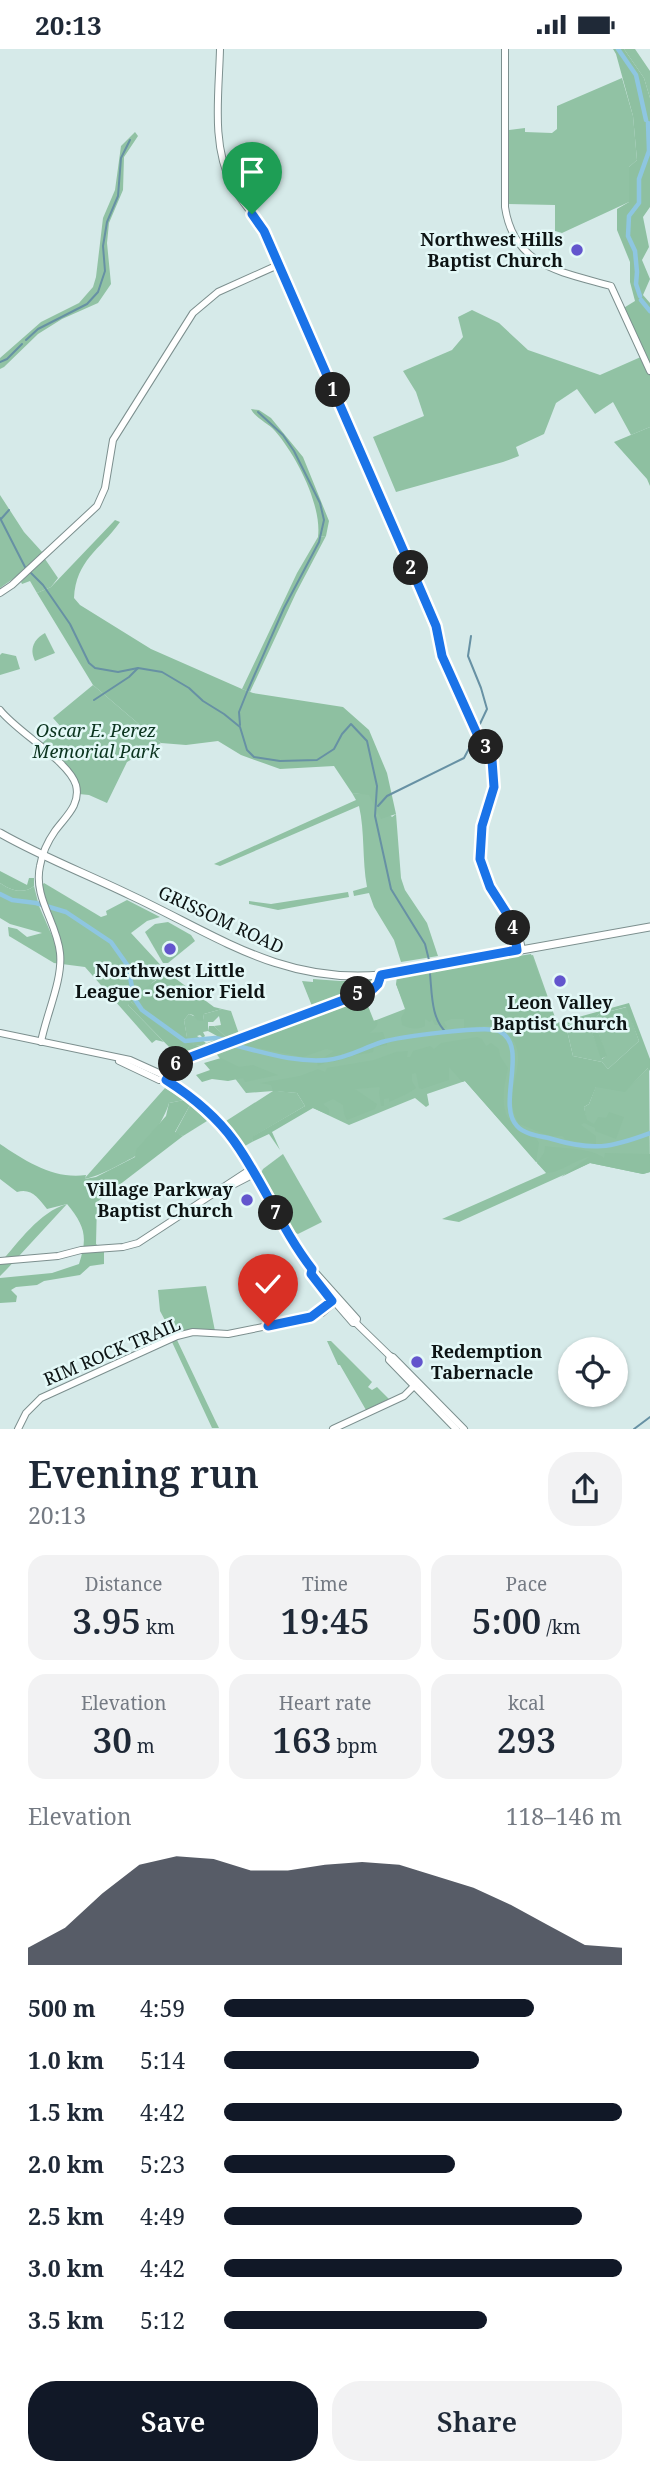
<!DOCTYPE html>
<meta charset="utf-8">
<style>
body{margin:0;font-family:"Noto Serif",serif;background:#f2f2f3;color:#1f2937;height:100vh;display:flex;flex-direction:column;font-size:26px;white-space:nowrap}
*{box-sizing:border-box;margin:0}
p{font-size:23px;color:#747a83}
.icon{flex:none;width:38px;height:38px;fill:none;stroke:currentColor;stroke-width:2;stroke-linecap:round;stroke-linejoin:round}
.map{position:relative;height:1380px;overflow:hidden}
.sheet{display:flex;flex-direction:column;background:#fff;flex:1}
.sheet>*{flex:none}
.tools{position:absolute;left:558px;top:1288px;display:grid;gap:14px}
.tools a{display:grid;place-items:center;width:70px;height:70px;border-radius:50%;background:#fff;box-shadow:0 2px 5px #0004;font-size:35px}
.pin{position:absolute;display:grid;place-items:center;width:60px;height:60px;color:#fff;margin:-72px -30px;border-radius:50% 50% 50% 0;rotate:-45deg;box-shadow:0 0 7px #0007}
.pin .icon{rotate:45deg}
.km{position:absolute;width:35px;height:35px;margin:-18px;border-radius:50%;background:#222;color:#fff;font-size:19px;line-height:35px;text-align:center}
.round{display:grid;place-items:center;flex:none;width:74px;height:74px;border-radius:28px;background:#f2f2f3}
.headline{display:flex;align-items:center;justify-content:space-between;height:119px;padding:0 28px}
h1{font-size:38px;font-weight:600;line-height:52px}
.figures{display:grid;grid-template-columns:repeat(3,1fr);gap:10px;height:119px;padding:7px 28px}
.figures div{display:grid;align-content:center;border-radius:18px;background:#f2f2f3;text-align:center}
.figures b{font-size:35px;font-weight:600}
.figures small{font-size:19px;font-weight:400}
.figures p{font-size:19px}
.chart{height:196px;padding:14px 28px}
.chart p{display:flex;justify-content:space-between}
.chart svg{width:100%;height:126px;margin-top:7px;fill:#111827;opacity:.7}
.button{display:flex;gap:14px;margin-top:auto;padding:14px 28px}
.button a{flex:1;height:80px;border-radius:28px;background:#111827;color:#fff;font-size:28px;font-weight:600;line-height:80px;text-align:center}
.button a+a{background:#f2f2f3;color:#1f2937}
ul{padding:0 28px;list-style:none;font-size:23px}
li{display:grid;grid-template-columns:112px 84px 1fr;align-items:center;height:52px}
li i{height:18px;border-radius:9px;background:#111827}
.status{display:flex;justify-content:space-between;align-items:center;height:49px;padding:0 35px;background:#fff;direction:ltr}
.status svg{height:19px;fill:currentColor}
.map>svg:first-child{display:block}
.green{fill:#91c2a4}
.forest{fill:#8ec0a1;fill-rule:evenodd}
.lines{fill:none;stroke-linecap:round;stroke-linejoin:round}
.stream{stroke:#6791a4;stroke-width:2}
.river{stroke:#8ec6e1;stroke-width:4.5}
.secondary-casing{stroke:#7c8f8e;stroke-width:8}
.primary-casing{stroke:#7c8f8e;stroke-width:9}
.secondary{stroke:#fff;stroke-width:6}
.primary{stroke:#fff;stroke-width:7}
.route-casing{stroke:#fff;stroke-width:14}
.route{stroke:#1a73e8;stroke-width:9}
.poi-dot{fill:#6355cd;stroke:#e3f8f7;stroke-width:2.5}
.labels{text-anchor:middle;stroke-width:5;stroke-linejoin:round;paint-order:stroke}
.poi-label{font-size:18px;font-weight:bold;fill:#0d1414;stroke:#e3f8f7;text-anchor:end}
.park-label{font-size:18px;font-style:italic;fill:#0b341f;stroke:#e3f8f7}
.street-label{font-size:18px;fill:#0d1414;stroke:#e3f8f7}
</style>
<div class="status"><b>20:13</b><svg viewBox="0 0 49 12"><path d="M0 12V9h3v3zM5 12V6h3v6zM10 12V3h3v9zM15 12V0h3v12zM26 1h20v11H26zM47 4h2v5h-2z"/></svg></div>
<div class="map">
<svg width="650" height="1380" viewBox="0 0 650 1380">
<rect width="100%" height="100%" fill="#d6eae9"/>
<g class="green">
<polygon points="624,0 635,0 650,22 650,49 644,29"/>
<polygon points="622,29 633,67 637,111 629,118 629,153 562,184 555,182 555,156 508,155 509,81 525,79 525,83 552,84 557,80 557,57"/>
<polygon points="135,83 138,87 124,108 123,141 109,174 107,194 111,235 98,254 62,270 38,285 4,318 0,320 0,309 41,273 79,254 93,238 96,228 103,169 115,141 121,97"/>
<polygon points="472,261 499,274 528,301 600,326 643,307 650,322 650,378 631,386 613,353 595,365 577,340 556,354 544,385 516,398 519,407 503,413 396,443 373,388 424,367 416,343 403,322 452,301 463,288 458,268"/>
<polygon points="0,446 24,483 43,504 17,527 0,539"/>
<polygon points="326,487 296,544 250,643 242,640 297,524 318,488"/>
<polygon points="45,510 58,529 51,538 37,544 30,532 22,535 21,533"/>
<path d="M45,584L55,604L35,612C29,600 34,590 45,584Z"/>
<polygon points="2,604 16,607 20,620 0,626 0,606"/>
<path d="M93,636L161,694L127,713L107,754L89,746L79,745C78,720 59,709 41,695L61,678L53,669Z"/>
<path d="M352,744L369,745L392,768L396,765L401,829L405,841L427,874L438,907L401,913L394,891L374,858L369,844L354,847L353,842L367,838C362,811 365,783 359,757L220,817L214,815L356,751Z"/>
<path d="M0,834C10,841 23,846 34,837L39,857L53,889L60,890L45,853L42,836L44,834L101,868L107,866L106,862L127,851L160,868L147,872L131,884L168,924C145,935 145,942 145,966L131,953L128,956L164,993L156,991L152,994L85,918L54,914L9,887L8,878L17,880L27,888L42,884L10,875L0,869Z"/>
<polygon points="348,843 349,848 278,861 249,855 249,852 271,855"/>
<polygon points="168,873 191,886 195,892 168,914 163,914 145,883 155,875"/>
<polygon points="533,906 557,974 586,1071 584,1058 589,1055 596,1037 625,1042 649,1018 650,1123 643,1125 590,1114 459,1173 442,1170 546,1124 465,1032 427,1045 429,1056 426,1058 415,1049 349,1076 313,1059 342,1042 277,1042 297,1044 305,1057 254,1087 252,1093 245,1097 226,1072 273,1042 246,1044 215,1003 364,947 374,972 405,960 396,935"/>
<polygon points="313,930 340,932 374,931 376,933 371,937 312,957 302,932 313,933"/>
<polygon points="627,958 639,992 608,1020 602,1013 573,1007 566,977 587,969 602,1010 606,1007 594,971 599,965"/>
<polygon points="222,960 231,962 239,985 228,990 214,977 221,976 219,967 213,973 208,973 208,982 203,983 205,987 203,989 200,986 197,987 206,994 201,997 188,995 184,971 189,965 203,971 204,965"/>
<path d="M165,1039L184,1051L169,1054C166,1067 145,1101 134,1108C121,1115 98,1128 84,1130Z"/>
<polygon points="190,1056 207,1072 183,1087 175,1084"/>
<polygon points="283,1105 322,1173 298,1185 294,1183 261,1124 263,1120"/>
<path d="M67,1155L7,1220L0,1227V1214C19,1193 39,1163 67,1155Z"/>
<polygon points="206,1237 215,1282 191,1281 173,1286 160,1262 158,1241"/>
<polygon points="177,1291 215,1371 219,1379 212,1379 172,1293"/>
<polygon points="327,1292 331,1292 372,1333 368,1338 372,1341 377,1338 389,1350 366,1361 340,1316 338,1316"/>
</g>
<g class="forest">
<polygon points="613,0 624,0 644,29 650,49 650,158 643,168 649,198 642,211 650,230 643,246 650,254 650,322 622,260 635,252 630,233 630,213 617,181 617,160 629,153 629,118 637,111 633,67 616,5"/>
<path d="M251,360L259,361L271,369L303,408L329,472L326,487L318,488C322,456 296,406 275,382C268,374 255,369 251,360Z"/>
<polygon points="650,378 650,437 647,430 614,393"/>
<path d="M115,471L120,473C100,501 76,511 74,549L80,556L151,600L242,640L253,644L343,658L369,681L387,724L396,765L381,770L369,746L352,744L334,717L280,720L241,706L218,692L186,696L161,694L93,636L37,544L51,538Z"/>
<path d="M0,822L27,836L29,829H34V837C23,846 10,841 0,834Z"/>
<path d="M531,905L554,967L503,978L492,976L464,979V970H451L444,973L447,978L444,980L441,976H435L432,970L430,973L425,970V977C417,981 410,980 402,976L401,969L406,960L396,935L397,927Z"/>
<path d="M168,924L214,958L222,960L204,965L203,972L197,971L193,966L189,965L184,971L188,994L200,997L215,991L217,987L208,982L209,977H214L228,990L185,1007L176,1005L128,956L130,952L145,965V960L134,946C147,940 155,930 168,924Z"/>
<path d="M364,947L373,972L377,971C379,978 374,979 370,984L383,983L387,996L374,998L373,1003C364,1006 354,1004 346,1010L342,1004L339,1011L334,1013L332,1011L318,1017L317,1013L334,1002L326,1000L303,1008L237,995Z"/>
<path d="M629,954L650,1010V1022L648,1019L625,1043L596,1038L589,1055L584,1058L587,1071L594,1075L598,1068L606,1069L609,1063L624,1068L616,1090L595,1082V1079L584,1074L581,1076L596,1087V1096L566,1091L562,1087C546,1089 534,1080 519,1075C501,1043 525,1023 516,997C514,992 510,986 507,982L509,979L555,969L557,974ZM626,958L639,992L608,1020L602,1013L573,1007L566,977L572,973L587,969L601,1010L607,1007L594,971L599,965Z"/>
<path d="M477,988L482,990L486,997L491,994L499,1000L500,1007L508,1019C501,1049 498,1078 534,1085L539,1094L536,1113L465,1032L462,1033L449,1018V1031L422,1040L419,1039L416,1024L412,1025V1032L416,1039C406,1046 400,1048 389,1053V1049L384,1050V1057H381L379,1044L380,1038L355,1040L377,1055L375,1060L347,1071L344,1065L343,1056L333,1050L323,1055L329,1060V1066L313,1059L272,1083L280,1101L269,1085L252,1093L253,1087L305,1057L297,1044L273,1042L271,1036L260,1034L300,1027L318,1020L325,1023L327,1019L374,1011L396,1003L408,1002L407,1008H410L413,1002L430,997L434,1000L441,994Z"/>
<polygon points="221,1009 239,1018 253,1016 278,1026 245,1033 243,1029 228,1032 212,1030 202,1033 196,1026 210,1021 204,1014"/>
<path d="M184,1051L190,1056L175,1083L183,1087L97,1153L96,1195L104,1202V1215L90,1217L80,1226L44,1232L37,1236L16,1238L11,1241L17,1247L16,1253L0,1254V1229L52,1224L79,1215C88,1188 85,1177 67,1155L47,1160C38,1149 32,1139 17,1143L0,1130V1095C25,1112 55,1131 86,1126L85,1130L96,1128L135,1108L136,1101L166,1067L169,1054Z"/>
<path d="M545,1097C563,1100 590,1098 604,1109L605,1104L650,1105V1123L643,1125L590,1114L561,1128L589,1108C574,1111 562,1123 547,1124L537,1114L544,1104Z"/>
</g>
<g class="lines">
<g class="stream">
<polyline points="26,291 38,280 87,255 98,243 105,222 103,197 107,173 118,147 121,109 130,91"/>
<polyline points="0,313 7,310 22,295"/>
<polyline points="0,469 25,518 43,536 70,575 89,614 95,619 118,623 138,619 162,623 189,639 203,652 224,665 240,678 247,701 254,708 280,712 317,711 334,700 342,685 351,675 367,692 377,737 375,767 391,840 425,895 429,911"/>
<polyline points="1,470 9,461"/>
<polyline points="471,587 468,607 481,639 487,660 478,679"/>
<polyline points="94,651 129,628 138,619"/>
<polyline points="240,676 239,663 247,643 284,559 319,493 324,471 320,454 294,402 283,386 258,363"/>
<polyline points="378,757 387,747 464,709 474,690"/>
<path d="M430,925C432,944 431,971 447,984"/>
<polyline points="634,1380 650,1368"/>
</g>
<g class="river">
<polyline points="618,0 636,26 646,71"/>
<polyline points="640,247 636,235 637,223 635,202 628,187 629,167 639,154 639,130 649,102 648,74"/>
<polyline points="641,251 650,262"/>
<polyline points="0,845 12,851 36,854 66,863 111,893 128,917 134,949 142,961 185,992 215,989 226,991"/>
<path d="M233,996C263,1003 295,1014 327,1011C348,1009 363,999 382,993C398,988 487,976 499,982C530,997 496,1055 517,1077C525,1086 541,1087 552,1090C593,1102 610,1099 650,1084"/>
</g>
<defs>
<g id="secondary">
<path d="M220,0C219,44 211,96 232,136C241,153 255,166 264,182L436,577L442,607L478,687L492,711L494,738L481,784L480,810L490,838L517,879L522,900"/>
<path d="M505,0V158C514,218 562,223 611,237L650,322"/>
<polyline points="0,544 12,536 97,457 105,439 113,391 193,264 218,243 278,216"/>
<path d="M0,661C17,683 69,712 76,736C81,756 65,768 55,782C48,792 42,805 40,817C33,849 57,873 60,904C63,931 46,966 41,993"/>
<polyline points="0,984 130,1011 161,1025 166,1031 197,1053 234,1092 306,1213 357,1270 356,1274"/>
<polyline points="119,1012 159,1031 166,1031"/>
<polyline points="166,1031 174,1017 181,1012 373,940 378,935 381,926"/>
<polyline points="225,1140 254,1125"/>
<polyline points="0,1212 58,1207 81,1201 123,1198 138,1194 251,1120"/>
<polyline points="312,1221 313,1228 353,1274 356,1274 390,1307 393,1308 464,1380"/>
<polyline points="390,1307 389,1311 456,1380"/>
<polyline points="18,1380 26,1364 41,1349 177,1287 193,1283 228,1285 302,1270 322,1264 338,1250"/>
<polyline points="333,1380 404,1347 416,1335"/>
</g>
<path id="primary" d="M0,784C42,808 87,825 130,846C216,886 281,935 381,926L650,878"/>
</defs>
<use href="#secondary" class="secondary-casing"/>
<use href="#primary" class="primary-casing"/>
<use href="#secondary" class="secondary"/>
<use href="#primary" class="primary"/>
</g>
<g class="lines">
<defs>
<path id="route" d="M252,165L264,182L418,535L436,577L442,607L478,687L492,711L494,738L482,777L480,810L490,838L513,874L517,901L381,926L378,935L373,940L188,1009L177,1014L166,1031C191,1047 216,1067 234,1092C263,1132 281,1180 312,1220L311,1225L332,1252L311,1268L268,1277"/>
</defs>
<use href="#route" class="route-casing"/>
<use href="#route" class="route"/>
</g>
<g class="poi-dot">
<circle cx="577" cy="201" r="7"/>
<circle cx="170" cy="900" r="7"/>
<circle cx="560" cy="932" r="7"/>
<circle cx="247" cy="1151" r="7"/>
<circle cx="417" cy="1313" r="7"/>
</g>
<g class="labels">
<g class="poi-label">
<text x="563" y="197">Northwest Hills<tspan x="563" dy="21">Baptist Church</tspan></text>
<text x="170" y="928" text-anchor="middle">Northwest Little<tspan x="170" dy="21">League - Senior Field</tspan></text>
<text x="560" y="960" text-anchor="middle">Leon Valley<tspan x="560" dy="21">Baptist Church</tspan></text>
<text x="233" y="1147">Village Parkway<tspan x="233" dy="21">Baptist Church</tspan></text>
<text x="431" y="1309" text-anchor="start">Redemption<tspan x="431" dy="21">Tabernacle</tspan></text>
</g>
<g class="park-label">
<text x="96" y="688">Oscar E. Perez<tspan x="96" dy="21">Memorial Park</tspan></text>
</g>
<g class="street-label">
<text transform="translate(221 871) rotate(25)" y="6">GRISSOM ROAD</text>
<text transform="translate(112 1303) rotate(-23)" y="6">RIM ROCK TRAIL</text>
</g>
</g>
</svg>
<div class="tools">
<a><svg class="icon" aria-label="locate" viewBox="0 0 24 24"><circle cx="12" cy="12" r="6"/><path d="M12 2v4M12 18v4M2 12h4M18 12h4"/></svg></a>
</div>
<div class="pin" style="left:252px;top:165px;background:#1e9e55"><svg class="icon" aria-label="arrive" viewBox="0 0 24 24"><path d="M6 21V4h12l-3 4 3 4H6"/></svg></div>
<div class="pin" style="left:268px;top:1277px;background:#d93025"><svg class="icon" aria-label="check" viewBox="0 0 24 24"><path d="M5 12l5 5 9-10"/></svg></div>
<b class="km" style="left:333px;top:341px">1</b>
<b class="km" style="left:411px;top:519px">2</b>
<b class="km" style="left:486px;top:698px">3</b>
<b class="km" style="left:513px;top:879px">4</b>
<b class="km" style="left:358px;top:945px">5</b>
<b class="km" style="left:176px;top:1015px">6</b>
<b class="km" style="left:276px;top:1164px">7</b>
</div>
<section class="sheet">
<div class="headline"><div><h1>Evening run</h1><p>20:13</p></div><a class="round"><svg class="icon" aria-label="share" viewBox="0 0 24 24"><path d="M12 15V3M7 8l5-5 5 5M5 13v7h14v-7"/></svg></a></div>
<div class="figures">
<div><p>Distance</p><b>3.95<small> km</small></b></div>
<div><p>Time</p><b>19:45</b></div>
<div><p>Pace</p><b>5:00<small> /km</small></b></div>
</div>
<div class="figures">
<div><p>Elevation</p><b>30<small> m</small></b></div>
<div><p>Heart rate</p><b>163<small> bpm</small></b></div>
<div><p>kcal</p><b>293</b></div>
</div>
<div class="chart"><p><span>Elevation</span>118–146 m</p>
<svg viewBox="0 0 160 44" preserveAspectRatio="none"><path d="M0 44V38L10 31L20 19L30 9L40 6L50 7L60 11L70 11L80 9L90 8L100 9L110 13L120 17L130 23L140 30L150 37L160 38V44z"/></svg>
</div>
<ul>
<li><b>500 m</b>4:59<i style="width:78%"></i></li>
<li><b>1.0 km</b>5:14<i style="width:64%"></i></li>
<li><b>1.5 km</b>4:42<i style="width:100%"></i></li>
<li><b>2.0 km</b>5:23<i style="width:58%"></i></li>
<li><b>2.5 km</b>4:49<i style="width:90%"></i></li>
<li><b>3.0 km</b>4:42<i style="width:100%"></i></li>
<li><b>3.5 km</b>5:12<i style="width:66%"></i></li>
</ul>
<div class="button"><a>Save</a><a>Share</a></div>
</section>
